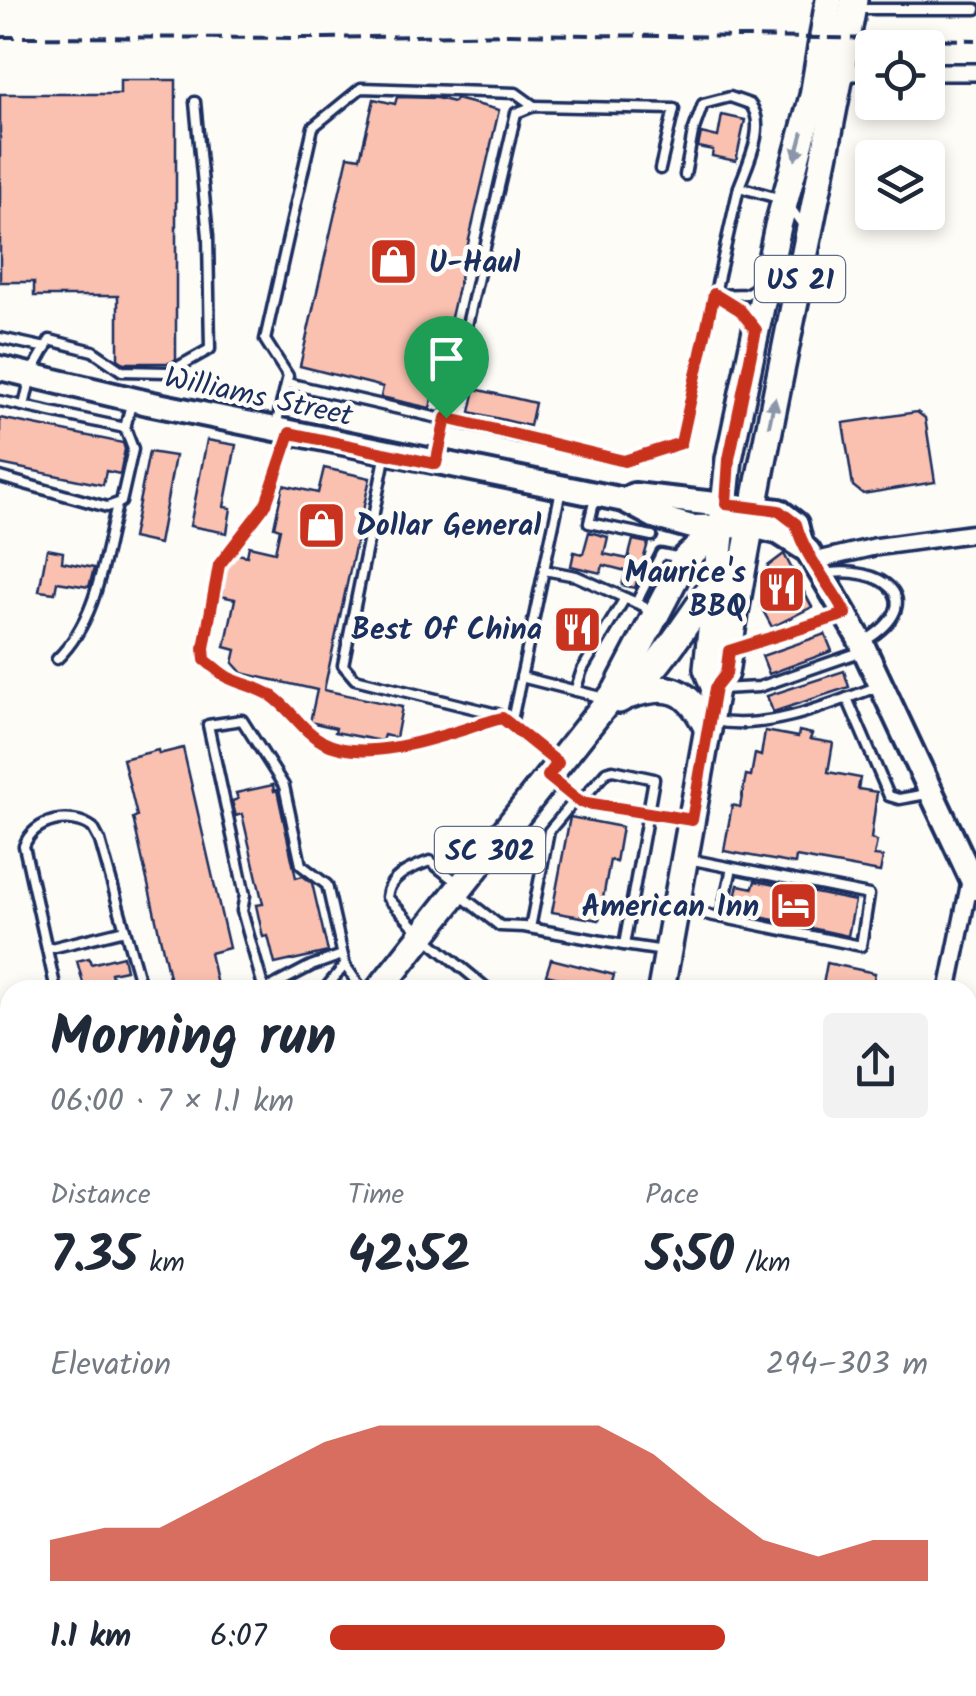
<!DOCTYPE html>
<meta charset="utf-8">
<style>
body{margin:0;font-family:Kalam,sans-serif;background:#f2f2f3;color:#1f2937;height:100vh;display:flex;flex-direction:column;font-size:38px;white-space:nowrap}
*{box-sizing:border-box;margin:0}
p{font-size:32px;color:#747a83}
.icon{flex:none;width:55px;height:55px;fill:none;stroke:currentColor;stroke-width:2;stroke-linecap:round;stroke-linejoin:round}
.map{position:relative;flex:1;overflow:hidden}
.drawer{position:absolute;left:0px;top:980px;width:978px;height:718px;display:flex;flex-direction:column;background:#fff;border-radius:30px 30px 0 0;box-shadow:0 5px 15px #0003}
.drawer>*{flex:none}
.buttons{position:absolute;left:855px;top:30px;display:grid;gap:20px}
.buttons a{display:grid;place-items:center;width:90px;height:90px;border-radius:10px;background:#fff;box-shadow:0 5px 15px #0003;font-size:50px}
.pin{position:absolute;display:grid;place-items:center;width:85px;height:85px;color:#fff;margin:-102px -42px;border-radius:50% 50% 50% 0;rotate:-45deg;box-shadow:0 0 10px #0007}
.pin .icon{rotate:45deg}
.round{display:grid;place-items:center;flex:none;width:105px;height:105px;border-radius:10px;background:#f2f2f3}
.summary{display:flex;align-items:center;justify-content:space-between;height:170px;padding:0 50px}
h1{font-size:55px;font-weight:800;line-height:75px}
.stats{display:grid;grid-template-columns:repeat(3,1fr);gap:15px;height:170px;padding:10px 50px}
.stats div{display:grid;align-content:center}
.stats b{font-size:50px;font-weight:800}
.stats small{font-size:28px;font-weight:400}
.stats p{font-size:28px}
.chart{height:280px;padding:20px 50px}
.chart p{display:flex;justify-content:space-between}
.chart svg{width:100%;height:180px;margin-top:10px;fill:#c8321e;opacity:.7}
ul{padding:0 50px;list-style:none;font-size:32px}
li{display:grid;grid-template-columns:160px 120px 1fr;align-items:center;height:75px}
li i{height:25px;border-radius:12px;background:#c8321e}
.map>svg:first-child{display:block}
.building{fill:#fac1b1;stroke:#1b2f5e;stroke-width:2.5}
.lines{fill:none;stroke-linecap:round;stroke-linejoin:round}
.lane-casing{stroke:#1b2f5e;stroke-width:15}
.street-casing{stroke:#1b2f5e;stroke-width:22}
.secondary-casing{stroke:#1b2f5e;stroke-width:30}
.primary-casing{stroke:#1b2f5e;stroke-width:32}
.lane{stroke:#fdfcf7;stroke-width:8}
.street{stroke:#fdfcf7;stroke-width:15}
.secondary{stroke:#fdfcf7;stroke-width:22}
.primary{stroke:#fdfcf7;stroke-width:25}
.rail{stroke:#1b2f5e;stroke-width:4;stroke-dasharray:15 8;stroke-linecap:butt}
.oneway{fill:#8c96aa}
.route-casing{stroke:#fff;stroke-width:20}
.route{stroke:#c8321e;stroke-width:12}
.labels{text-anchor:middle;stroke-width:9;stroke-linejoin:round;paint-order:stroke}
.shield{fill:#fdfcf7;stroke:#5f6c8c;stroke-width:2.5}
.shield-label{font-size:28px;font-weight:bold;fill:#1b2f5e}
.poi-label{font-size:30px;font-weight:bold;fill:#1b2f5e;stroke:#fdfcf7;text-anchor:end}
.street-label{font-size:30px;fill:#1b2f5e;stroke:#fdfcf7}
</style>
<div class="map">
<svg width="976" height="1696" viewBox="0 0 976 1696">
<rect width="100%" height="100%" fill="#fdfcf7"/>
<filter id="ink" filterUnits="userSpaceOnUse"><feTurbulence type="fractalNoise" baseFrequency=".01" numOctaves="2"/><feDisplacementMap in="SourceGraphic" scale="20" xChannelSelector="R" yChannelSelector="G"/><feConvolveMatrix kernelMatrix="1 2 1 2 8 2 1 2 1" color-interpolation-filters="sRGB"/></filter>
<g filter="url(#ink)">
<g class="building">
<polygon points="120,80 176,80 176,359 170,363 124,363 118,359 118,296 34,296 34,282 0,282 0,94 120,94"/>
<polygon points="397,97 436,98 454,102 456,99 499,110 430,408 381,397 383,387 300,366 348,156 360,158 374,99 395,104"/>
<polygon points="722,115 745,120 736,161 712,156 713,150 698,147 701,133 718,137"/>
<polygon points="475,389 535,403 530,426 470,412"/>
<polygon points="917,412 925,418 935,482 863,494 853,486 843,423"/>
<polygon points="0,418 123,443 125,449 120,474 106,471 103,485 0,464"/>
<polygon points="207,440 236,445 224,507 231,508 227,533 190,526"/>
<polygon points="149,452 175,456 159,544 132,538"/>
<polygon points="324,468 370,478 324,690 402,707 396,738 384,735 382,741 335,732 336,728 310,722 317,690 242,673 233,663 236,650 225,647 235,599 221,596 226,568 237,554 247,556 249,546 275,552 280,529 274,527 283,485 318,493"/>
<polygon points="589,532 608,537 604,554 628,559 633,540 648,543 635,588 622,585 626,571 603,565 601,573 571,566 574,552 583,554"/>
<polygon points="47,549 63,552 62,562 94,568 89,587 57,582 55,593 39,591"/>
<polygon points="784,554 812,607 772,627 760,605 767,583 768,566"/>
<polygon points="570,608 599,627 584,649 555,630"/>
<polygon points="825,634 832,651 769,674 762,656"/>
<polygon points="844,671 849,687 773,712 767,696"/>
<polygon points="765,731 798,737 799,731 812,734 810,739 833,743 828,772 860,778 858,789 877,792 871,839 877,841 874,856 883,857 880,872 796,857 795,864 724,851 732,805 740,807 746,775 751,776 755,754 761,756"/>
<polygon points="183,748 229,948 210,953 218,990 172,990 133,818 137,816 123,759 158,750 159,754"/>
<polygon points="273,785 274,791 277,790 296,878 303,876 312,883 328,952 275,964 268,936 263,937 256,905 263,904 242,814 236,816 232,801 238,799 236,793"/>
<polygon points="570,817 622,827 616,862 610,860 599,920 552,912"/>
<polygon points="755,881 855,901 848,936 732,911 738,885 753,888"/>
<polygon points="123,956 126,970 111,973 115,990 85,990 77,961 89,958 91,964"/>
<polygon points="551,959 614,975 610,990 546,975"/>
<polygon points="827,963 875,973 872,990 822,990"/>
</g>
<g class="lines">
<defs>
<g id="lane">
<polyline points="856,9 976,9"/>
<polyline points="739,187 785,200 804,227"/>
<polyline points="715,295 740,311 750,322"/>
<polyline points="715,295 746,294 758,287"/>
<polyline points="0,338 46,348"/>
<polyline points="32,372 50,340 93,351 122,371 169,372 210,349 208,236 195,102"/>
<path d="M287,383L624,461L681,443L739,187C747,165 768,125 750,104L730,97L703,104L693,132L685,175"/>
<polyline points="0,401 125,428"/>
<polyline points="24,406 30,380"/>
<polyline points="276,426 288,376 265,340 313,127 361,88 516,93 534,106"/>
<path d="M288,437L266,504L219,565L204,648L205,660C213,666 220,675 229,678C244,685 258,686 272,696C291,709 302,731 323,742C369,767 455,730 502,718"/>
<polyline points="386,453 343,665 355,679 497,714 555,760"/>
<polyline points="436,459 516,113 534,106 674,109 660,169"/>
<polyline points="0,477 107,507 121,502 133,449 125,428 131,404"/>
<polyline points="595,498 589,523 652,536"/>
<polyline points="544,570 576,576 625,598"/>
<path d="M823,574C881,564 932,600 865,641"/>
<polyline points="636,603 661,554 681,558"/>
<polyline points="733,650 844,615"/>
<path d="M57,659C98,619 103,559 117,505"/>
<polyline points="521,677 604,698"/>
<polyline points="720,689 759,687 860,652"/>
<polyline points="575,691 582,670 625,598 644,606 648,613"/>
<polyline points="847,698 889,796 899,799 927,794"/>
<path d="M714,721C768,731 829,705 879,686"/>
<polyline points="511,725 561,490"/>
<polyline points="552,778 580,802 687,820"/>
<path d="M458,883L430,861C412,868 389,875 387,897L422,935L489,990"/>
<polyline points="459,894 500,926 524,927 624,945 654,779 613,770 606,772 580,802"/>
<polyline points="680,909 861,946 869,895 688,859"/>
<polyline points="721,917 732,868"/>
<polyline points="530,928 549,831 576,799"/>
<polyline points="624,945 664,951"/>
<polyline points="47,949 125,930"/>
<path d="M56,990L24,846C34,819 71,812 93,828L100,841L142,990"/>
<polyline points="264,990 242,911 245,895 208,725 242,720 284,786 301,865 327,885 345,965 362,990"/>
<polyline points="265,990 311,966 342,955"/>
<polyline points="324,990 345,965"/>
<polyline points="0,1117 10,1115"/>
<polyline points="0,1537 10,1526"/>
<polyline points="559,1696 560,1688"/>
<polyline points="660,1696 662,1688"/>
</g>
<g id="street">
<polyline points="838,72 872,72"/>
<polyline points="928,72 976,72"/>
<polyline points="814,561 874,547 976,533"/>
<polyline points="948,990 970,882"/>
<polyline points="968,1134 976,1136"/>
<polyline points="968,1570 976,1570"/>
</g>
<g id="secondary">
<polyline points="0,368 148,403 624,500 656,517 692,527 750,526 778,532 808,551 859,638 976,888"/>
<polyline points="628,498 634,495 779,511 796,524 801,545"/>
<polyline points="0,1404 10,1412"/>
<polyline points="367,1688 378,1696"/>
</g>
<g id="primary">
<polyline points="715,689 707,669 729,459 778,226 813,96 829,0"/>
<path d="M627,696C670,682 689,688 708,730"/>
<path d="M619,700C648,686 695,610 716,581"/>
<polyline points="379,990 616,691 685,559 723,525"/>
<path d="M661,990L715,689L725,673C761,447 814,225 854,0"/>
<polyline points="0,1469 10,1456"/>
<polyline points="527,1696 528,1688"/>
</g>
</defs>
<use href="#lane" class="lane-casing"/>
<use href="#street" class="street-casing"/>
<use href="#secondary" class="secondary-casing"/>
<use href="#primary" class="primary-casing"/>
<use href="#lane" class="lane"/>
<use href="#street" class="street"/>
<use href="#secondary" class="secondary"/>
<use href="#primary" class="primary"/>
<polyline class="rail" points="0,37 325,38 510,34 976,40"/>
</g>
<defs><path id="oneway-solid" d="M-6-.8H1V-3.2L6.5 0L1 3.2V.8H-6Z" transform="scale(2.5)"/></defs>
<g class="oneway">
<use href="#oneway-solid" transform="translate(799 146) rotate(105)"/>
<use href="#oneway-solid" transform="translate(772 412) rotate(-78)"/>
</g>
</g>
<g class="lines" filter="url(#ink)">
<defs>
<path id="route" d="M714,294L740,310L756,330L729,459L726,504L779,511L796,524C804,556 830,584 846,614L729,651L726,674L715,688L692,820L580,802L548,776L558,763L502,718C455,730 370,767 323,742C302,731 291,709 272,696C258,687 244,685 229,678C221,674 213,666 205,660L204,648L219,565L266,504L290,433L436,464L446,418L624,461L681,443Z"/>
</defs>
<use href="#route" class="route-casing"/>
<use href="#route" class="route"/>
</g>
<defs>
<symbol id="shop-square" viewBox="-11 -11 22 22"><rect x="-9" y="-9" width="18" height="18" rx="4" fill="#c8321e" stroke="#fdfcf7"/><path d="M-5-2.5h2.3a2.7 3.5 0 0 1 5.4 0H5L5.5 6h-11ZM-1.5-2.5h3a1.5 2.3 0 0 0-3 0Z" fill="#fff"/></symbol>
<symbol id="restaurant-square" viewBox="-11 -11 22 22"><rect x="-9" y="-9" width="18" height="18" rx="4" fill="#c8321e" stroke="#fdfcf7"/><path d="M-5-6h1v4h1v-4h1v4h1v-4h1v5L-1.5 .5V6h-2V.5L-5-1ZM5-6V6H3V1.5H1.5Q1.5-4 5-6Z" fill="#fff"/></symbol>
<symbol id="hotel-square" viewBox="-11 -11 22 22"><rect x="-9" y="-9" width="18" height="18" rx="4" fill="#c8321e" stroke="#fdfcf7"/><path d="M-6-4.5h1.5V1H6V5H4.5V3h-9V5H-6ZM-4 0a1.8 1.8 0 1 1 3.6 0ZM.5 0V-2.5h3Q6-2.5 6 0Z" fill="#fff"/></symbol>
</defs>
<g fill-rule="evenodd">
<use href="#shop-square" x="366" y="234" width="55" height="55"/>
<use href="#shop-square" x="294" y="498" width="55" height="55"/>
<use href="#restaurant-square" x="754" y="562" width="55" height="55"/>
<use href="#restaurant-square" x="550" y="602" width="55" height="55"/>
<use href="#hotel-square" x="766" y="878" width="55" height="55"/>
</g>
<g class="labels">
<g class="shield">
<rect x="755" y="256" width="90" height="46" rx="8"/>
<rect x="435" y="827" width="110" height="46" rx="8"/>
</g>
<g class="shield-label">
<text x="800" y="289">US 21</text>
<text x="490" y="860">SC 302</text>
</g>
<g class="poi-label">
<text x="429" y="272" text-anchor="start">U-Haul</text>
<text x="356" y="535" text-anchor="start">Dollar General</text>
<text x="746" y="582">Maurice's<tspan x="746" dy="34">BBQ</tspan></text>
<text x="542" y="639">Best Of China</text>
<text x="759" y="916">American Inn</text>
</g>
<g class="street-label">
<text transform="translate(259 396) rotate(12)" y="10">Williams Street</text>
</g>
</g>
</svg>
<div class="buttons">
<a><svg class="icon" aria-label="locate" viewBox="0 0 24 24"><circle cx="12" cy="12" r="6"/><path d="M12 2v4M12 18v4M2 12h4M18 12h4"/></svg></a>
<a><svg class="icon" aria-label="layers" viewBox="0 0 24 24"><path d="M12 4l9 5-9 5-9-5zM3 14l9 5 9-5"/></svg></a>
</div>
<div class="pin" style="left:446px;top:418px;background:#1e9e55"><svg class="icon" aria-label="arrive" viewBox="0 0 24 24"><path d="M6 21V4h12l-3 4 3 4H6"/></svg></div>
<section class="drawer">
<div class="summary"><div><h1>Morning run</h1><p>06:00 · 7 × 1.1 km</p></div><a class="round"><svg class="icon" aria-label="share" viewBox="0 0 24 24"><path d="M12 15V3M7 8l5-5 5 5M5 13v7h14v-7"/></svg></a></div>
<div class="stats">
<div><p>Distance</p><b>7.35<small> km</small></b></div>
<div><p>Time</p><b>42:52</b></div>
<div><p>Pace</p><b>5:50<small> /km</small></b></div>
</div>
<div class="chart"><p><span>Elevation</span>294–303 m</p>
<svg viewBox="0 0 160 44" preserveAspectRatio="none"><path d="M0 44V34L10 31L20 31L30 24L40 17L50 10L60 6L70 6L80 6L90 6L100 6L110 13L120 24L130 34L140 38L150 34L160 34V44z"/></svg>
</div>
<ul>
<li><b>1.1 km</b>6:07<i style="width:66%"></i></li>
</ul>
</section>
</div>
